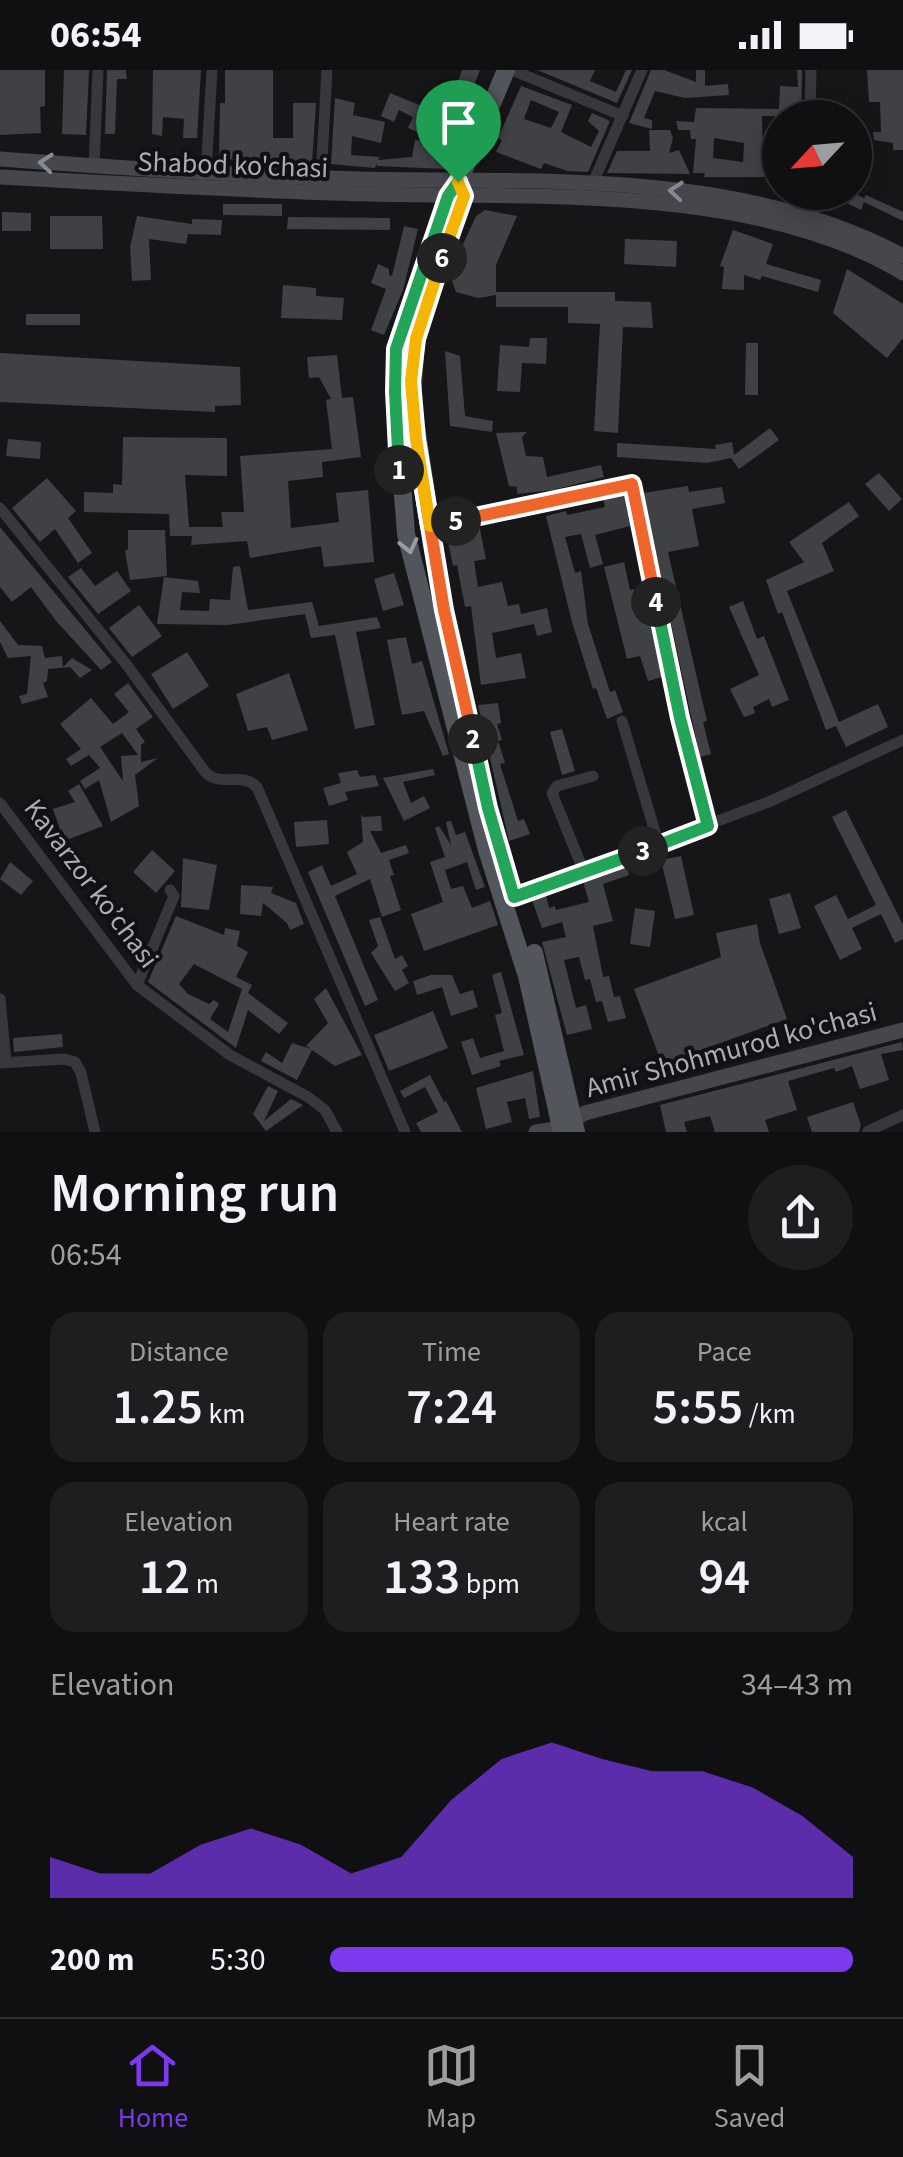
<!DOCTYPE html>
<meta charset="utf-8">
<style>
body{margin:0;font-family:"Source Sans 3",sans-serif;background:#1e1e20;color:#f1f3f6;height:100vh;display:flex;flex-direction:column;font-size:38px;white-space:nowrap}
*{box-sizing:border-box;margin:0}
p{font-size:32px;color:#9c9d9f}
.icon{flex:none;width:55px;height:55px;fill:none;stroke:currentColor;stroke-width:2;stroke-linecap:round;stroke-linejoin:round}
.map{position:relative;height:1062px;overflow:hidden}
.drawer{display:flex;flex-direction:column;background:#101012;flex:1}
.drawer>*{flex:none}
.needle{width:65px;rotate:244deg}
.buttons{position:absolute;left:762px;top:30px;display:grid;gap:20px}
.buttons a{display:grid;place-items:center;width:110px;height:110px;border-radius:50%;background:#101012;box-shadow:0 5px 25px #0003,0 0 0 2px #303032;font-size:50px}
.pin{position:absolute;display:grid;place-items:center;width:85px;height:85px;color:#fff;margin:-102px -42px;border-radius:50% 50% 50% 0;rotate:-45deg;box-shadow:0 0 10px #0007}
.pin .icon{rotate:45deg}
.km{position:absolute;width:50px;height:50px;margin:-25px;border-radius:50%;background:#222;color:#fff;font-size:28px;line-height:50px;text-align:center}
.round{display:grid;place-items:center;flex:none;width:105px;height:105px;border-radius:52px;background:#1e1e20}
.overview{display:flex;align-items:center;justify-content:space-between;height:170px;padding:0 50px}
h1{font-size:55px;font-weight:600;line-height:75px}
.metrics{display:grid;grid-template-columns:repeat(3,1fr);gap:15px;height:170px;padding:10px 50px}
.metrics div{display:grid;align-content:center;border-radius:25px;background:#1e1e20;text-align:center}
.metrics b{font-size:50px;font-weight:600}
.metrics small{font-size:28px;font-weight:400}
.metrics p{font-size:28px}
.chart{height:280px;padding:20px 50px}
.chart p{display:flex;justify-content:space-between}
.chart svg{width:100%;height:180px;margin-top:10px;fill:#7c3aed;opacity:.7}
ul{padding:0 50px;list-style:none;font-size:32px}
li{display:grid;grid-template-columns:160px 120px 1fr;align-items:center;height:75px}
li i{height:25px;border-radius:12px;background:#7c3aed}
.status{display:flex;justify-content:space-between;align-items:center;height:70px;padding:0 50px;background:#101012;direction:ltr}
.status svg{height:28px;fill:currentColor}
.tabs{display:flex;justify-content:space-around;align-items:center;height:140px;border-top:2px solid #303032;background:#101012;font-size:28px;color:#9c9d9f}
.tabs a{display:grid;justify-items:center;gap:5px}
.tabs .current{color:#7c3aed}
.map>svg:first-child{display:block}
.building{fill:#404145;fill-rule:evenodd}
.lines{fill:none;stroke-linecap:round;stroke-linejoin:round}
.street{stroke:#37383d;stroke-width:11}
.secondary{stroke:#45474d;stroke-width:15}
.primary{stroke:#53555c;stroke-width:18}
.oneway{stroke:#858993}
.oneway2{stroke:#979ba6}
.split-1-casing{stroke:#fff;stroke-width:20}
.split-2-casing{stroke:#fff;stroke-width:20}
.split-3-casing{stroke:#fff;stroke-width:20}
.split-4-casing{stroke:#fff;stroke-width:20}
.split-5-casing{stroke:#fff;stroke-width:20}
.split-6-casing{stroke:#fff;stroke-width:20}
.split-7-casing{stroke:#fff;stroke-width:20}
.split-1{stroke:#22a559;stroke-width:12}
.split-2{stroke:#f0652b;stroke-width:12}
.split-3{stroke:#22a559;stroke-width:12}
.split-4{stroke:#22a559;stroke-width:12}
.split-5{stroke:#f0652b;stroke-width:12}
.split-6{stroke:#f5b400;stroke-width:12}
.split-7{stroke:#f5b400;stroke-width:12}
.labels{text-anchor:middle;stroke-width:8;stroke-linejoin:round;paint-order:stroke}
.street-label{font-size:28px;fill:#a8adb8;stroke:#111113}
</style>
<div class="status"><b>06:54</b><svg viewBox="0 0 49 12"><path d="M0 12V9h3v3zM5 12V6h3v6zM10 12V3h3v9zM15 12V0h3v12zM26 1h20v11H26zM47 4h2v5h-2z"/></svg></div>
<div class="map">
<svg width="903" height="1062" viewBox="0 0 903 1062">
<rect width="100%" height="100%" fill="#161618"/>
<g class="building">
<polygon points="0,0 45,0 45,36 40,37 41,63 0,65"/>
<polygon points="64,0 89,0 86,65 62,64"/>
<polygon points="107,0 126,0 127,9 117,9 115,64 105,64"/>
<polygon points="153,0 201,0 197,68 183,68 184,49 163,47 162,66 152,64"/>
<polygon points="225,0 273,0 273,68 293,68 293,33 316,33 312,93 219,89 220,33 225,33"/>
<polygon points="462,0 480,0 450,77 445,99 377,96 377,93 375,98 331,94 335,28 355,33 353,45 385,52 381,73 352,66 351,85 380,87 378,90 412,87 415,70 440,72 408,58 413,47 399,40 394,52 381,46 390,23 429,39 430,34 448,41"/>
<polygon points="537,0 595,0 590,11 616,22 626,0 632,0 617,33"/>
<polygon points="651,0 664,0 696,12 696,0 705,0 705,16 728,14 729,25 685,28 655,21 644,48 652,50 652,59 629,53"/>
<path d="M797,0H802L801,47L762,46L763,93H780V107H704L705,103H693L696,69H691L690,60H678L676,51L694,52L696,38L779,39L780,16L798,17ZM714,68L744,73L743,92L713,88Z"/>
<polygon points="867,0 903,0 903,80 893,80 893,73 874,70 873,62 881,62 880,32 869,32"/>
<path d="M521,16L572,35L561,62L591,77L599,61L588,51L592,43L610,51L588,102L567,101L544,93L541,99L496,82L502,70L498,68ZM531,30L559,42L551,58L524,49Z"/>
<polygon points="649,60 670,60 673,68 669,83 679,80 690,104 607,103 617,81 650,81"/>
<polygon points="825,122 851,122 864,128 866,125 903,142 903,151 864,132 861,140"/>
<polygon points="223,134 282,134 282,146 223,145"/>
<polygon points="485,140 517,146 496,195 496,222 615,222 615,231 651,232 653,258 623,257 618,363 594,361 600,254 568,253 568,237 496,237 496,225 478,228 456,222 451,208 455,192 476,146"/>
<polygon points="2,142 31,143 31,161 2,161"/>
<polygon points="50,146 102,146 103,179 50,179"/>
<polygon points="137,146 192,154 192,149 222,150 221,165 188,164 186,174 149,169 151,210 132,211 130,177"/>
<polygon points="288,147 390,148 390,160 287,159"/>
<polygon points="404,156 418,159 403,220 384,265 371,260 386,219 371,213 378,194 389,199 389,205 392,206"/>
<polygon points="733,160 773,174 766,194 821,210 818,222 762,206 760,210 744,205 744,220 722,219 724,197 720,196"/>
<polygon points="625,169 677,171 676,197 624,194"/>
<polygon points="847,199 903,234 903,268 887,288 833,243"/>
<polygon points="283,215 316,218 316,226 344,228 342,250 281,248"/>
<rect x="26" y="244" width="54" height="11"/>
<polygon points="530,268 547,268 546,294 522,293 520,322 497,321 500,275 529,277"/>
<polygon points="746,273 758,273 758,325 745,325"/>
<polygon points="445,281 460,286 465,346 493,351 492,362 450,356"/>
<polygon points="0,283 240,297 241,335 215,336 215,342 0,332"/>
<polygon points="337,285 342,328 353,327 361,387 322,392 323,407 288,411 291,458 339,452 336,423 368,420 374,492 324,497 321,476 250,488 247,471 191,475 192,466 170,466 169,444 84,442 84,422 113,423 113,414 122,415 123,367 227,368 227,406 185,405 189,457 223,457 221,442 244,442 240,386 332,379 326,330 331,329 319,307 309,308 307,287"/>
<polygon points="770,358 779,370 739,399 731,388 707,393 617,387 617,373 716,379 715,375 732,372 734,385"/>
<polygon points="527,362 522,367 526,386 543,387 547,407 601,395 604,407 553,420 517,424 517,417 509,416 496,363"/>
<polygon points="8,369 41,372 40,389 6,386"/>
<polygon points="879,403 902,429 889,441 865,414"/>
<polygon points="47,408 76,441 68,448 92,483 78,493 55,459 40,472 12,438"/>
<polygon points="688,416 689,422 722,417 725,433 692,439 699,476 668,482 707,651 703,652 711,684 700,687 643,423"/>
<polygon points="624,425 630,456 595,465 603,494 590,498 581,464 565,467 575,503 581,501 588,554 610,622 615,620 623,642 607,649 596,618 593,619 572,552 546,446 566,441 567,445 605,437 603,429"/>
<polygon points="849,432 859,446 822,473 834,501 787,521 839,652 878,634 888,657 846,677 836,656 826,660 782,542 778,544 766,510 804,492 789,472"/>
<polygon points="479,455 486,489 474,491 478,517 502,512 508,536 519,534 521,544 547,538 552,562 537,566 534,554 492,563 496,588 521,583 526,608 481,615 471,536 465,537 457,495 453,496 446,462"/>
<polygon points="0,457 112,592 101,600 57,552 31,517 12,532 0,517"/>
<polygon points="128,460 165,460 167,506 130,510 125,480 128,480"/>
<polygon points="624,492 630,520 643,517 662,607 648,611 640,586 627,589 604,497"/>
<polygon points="240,496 248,540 312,532 319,556 377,547 381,558 356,562 375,655 355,659 335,565 311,568 305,544 228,555 157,554 164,507 198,511 200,523 182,522 180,540 209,541 210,529 230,530 233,497"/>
<polygon points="81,498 95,516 117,501 131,521 98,544 68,507"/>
<polygon points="394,503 404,535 383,541 374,509"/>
<polygon points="743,531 757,569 764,566 789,630 772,637 769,629 753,637 755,643 744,647 730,619 759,605 729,537"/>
<polygon points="139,535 162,566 132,587 109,558"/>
<polygon points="0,551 18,575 42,576 45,588 62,586 63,597 72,588 92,600 80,608 70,597 48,599 47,611 43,613 48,627 22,634 19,626 27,624 31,586 8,588 0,572"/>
<polygon points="406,567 412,594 422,591 449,684 443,686 424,641 402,645 387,570"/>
<polygon points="187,582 209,616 173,639 151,604"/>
<polygon points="289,603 308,660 272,670 267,657 248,661 236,624"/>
<path d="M128,613L153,647L136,659L145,672L141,675V692L158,688L135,705L139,736L111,752L99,710L85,719L80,711L100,698L89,685L71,696L66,689L81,679L60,654L91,628L113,654L129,642L114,624ZM122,663L138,685L121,686L123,711L100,677Z"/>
<polygon points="498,633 501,653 497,654 502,670 498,671 505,693 500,694 518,751 524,749 530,764 509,771 478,635"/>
<polygon points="562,659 575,701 562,705 550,662"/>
<polygon points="433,699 435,705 403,712 411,733 424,726 430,738 404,751 383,708"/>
<polygon points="357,700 360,707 375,705 379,716 345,722 348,730 329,736 323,718 341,713 338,703"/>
<polygon points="79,714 103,756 64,771 53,739 75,732 68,721"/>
<polygon points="846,740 903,855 903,869 895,873 881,844 852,858 862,879 840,890 814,836 836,825 848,849 876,835 832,747"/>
<polygon points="361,744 363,747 381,746 382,761 370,761 381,783 406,775 409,783 389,790 394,805 390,806 401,840 382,847 370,809 335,826 378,930 365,936 308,802 322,795 331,816 357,804 347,782 363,772"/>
<polygon points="327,750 329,774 296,777 294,752"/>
<polygon points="451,751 456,765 465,762 485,817 476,820 467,792 445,800 451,819 463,816 472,838 490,831 498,855 424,881 411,844 443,832 430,792 445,787 435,758 439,756 451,775 446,752"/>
<polygon points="152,780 175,801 156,823 133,802"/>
<polygon points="681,786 694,845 675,849 661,790"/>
<polygon points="183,788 217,795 209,840 181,837"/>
<polygon points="10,792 33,811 21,825 0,809"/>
<polygon points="626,795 629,805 603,814 613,851 593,856 603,907 609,906 614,927 620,926 626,948 608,952 602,931 596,932 590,909 585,910 579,887 564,890 576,938 586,935 592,959 567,965 542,872 566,867 562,852 542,858 532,830 546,825 549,838 555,836 556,840 589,832 583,811"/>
<polygon points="241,815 273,817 271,823 296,833 304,854 290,860 287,853 263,833 261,846 240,844"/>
<polygon points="790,823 801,858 779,864 769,829"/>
<polygon points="635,838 655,841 650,877 630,874"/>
<path d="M176,846L224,865L225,858L240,861L237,876L248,882L236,907L252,915L248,923L288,953L279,964L248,940L236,978L148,912ZM194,894L242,919L228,962L210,949L219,934L214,930L209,934L188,924L179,914Z"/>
<polygon points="380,847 395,889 402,885 408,896 402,900 409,913 395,921 371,883 378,876 369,850"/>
<polygon points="757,854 760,873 787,949 662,994 634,919 721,887 716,863"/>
<polygon points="501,902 524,985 499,991 501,996 472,1005 461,972 473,968 480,988 504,981 495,945 502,943 492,905"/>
<polygon points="431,905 452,905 460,924 473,920 478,937 451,946 442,917 417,925 413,911"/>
<polygon points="326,918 362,985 335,996 312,980 297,1010 261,991 266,982 282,993 292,973 311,979 306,976 328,953 314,929"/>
<polygon points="433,941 448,978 389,1001 374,965"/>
<polygon points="62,964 63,977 14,982 13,968"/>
<polygon points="902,972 903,980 881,984 889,1010 860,1019 852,996 836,1002 834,998 788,1011 797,1040 765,1050 769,1062 715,1062 710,1046 684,1052 687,1062 666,1062 660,1035"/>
<polygon points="533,1001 540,1047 529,1049 525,1028 507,1032 512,1052 486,1059 476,1018"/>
<polygon points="430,1005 444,1032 446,1031 462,1062 421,1062 416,1053 438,1042 425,1017 404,1028 400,1021"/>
<polygon points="268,1016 278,1021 264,1051 291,1029 303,1035 266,1061 253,1044"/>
<polygon points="853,1032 861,1055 859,1062 812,1062 807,1047"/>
</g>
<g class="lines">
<g class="street">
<polyline points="512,0 623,46"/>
<polyline points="810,48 811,0"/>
<polyline points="94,96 98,0"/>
<polyline points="206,103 212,0"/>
<polyline points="321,108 327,0"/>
<polyline points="592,115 642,0"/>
<polyline points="799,144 805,122"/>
<path d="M0,438L126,594L206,703C221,717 243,702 257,717L405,1062"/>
<polyline points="430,456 631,414 680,648 708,756"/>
<polyline points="622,651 659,775"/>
<polyline points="0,733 137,915 230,985 308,1027 325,1040 337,1062"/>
<polyline points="584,802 552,723 557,716 593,706"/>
<polyline points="514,827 771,731 903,670"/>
<polyline points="137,915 174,826 170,820"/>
<polyline points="0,929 6,992"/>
<polyline points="0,993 64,989 75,992 81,1003 95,1062"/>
<polyline points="868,1061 903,1045"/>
</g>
<g class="secondary">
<path d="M0,89C119,98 238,106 358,109C539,113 739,98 903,186"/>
<path d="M0,107C124,114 247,121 370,124C538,128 755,114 903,203"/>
<polyline points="536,1062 561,1058 585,1043 903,960"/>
</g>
<g class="primary">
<polyline points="506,0 464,100 448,126 397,279 395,321 406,464 487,780 527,906 562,1062"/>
<polyline points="458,111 464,126 416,269 412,330 444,540 484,720"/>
<polyline points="534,883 576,1062"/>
</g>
</g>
<defs><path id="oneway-chevron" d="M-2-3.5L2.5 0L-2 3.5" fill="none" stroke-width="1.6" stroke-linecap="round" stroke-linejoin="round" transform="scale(2.5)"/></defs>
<g class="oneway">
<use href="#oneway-chevron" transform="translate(46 93) rotate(-175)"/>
<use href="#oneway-chevron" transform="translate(676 121) rotate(-175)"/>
</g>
<use class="oneway2" href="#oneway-chevron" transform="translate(409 476) rotate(77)"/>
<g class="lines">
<defs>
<polyline id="split-1" points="399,400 395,321 396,279 448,126 458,112"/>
<polyline id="split-2" points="399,400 399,412 422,408 444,540 473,669"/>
<polyline id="split-3" points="473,669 488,738 514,827 643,781"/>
<polyline id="split-4" points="643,781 708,756 680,648 656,532"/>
<polyline id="split-5" points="456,451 632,414 656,532"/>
<polyline id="split-6" points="442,188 416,269 411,311 416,369 430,456 456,451"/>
<polyline id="split-7" points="442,188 464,126 458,112"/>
</defs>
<use href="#split-1" class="split-1-casing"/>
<use href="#split-2" class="split-2-casing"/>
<use href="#split-3" class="split-3-casing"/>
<use href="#split-4" class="split-4-casing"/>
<use href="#split-5" class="split-5-casing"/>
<use href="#split-6" class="split-6-casing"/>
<use href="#split-7" class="split-7-casing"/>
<use href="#split-1" class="split-1"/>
<use href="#split-2" class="split-2"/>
<use href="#split-3" class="split-3"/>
<use href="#split-4" class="split-4"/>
<use href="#split-5" class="split-5"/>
<use href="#split-6" class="split-6"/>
<use href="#split-7" class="split-7"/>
</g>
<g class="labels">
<g class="street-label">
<text transform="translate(233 94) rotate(2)" y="10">Shabod ko'chasi</text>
<text transform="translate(92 813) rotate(53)" y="10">Kavarzor ko’chasi</text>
<text transform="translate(731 979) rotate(-15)" y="10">Amir Shohmurod ko'chasi</text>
</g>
</g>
</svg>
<div class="buttons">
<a><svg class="needle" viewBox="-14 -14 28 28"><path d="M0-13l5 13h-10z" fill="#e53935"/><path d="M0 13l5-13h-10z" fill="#9c9d9f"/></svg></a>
</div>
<div class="pin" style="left:458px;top:112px;background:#1e9e55"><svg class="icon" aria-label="arrive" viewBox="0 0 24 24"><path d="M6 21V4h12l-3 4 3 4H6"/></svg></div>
<b class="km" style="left:399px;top:400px">1</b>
<b class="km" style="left:473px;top:669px">2</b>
<b class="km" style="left:643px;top:781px">3</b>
<b class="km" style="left:656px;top:532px">4</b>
<b class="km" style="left:456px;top:451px">5</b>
<b class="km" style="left:442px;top:188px">6</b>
</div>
<section class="drawer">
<div class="overview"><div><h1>Morning run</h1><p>06:54</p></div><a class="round"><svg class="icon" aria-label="share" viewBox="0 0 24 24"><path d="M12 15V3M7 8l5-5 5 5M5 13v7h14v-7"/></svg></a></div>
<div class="metrics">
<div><p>Distance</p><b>1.25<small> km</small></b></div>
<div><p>Time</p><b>7:24</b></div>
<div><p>Pace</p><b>5:55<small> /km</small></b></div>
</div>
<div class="metrics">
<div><p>Elevation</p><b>12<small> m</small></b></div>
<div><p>Heart rate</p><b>133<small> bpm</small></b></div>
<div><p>kcal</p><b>94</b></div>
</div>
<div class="chart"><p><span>Elevation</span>34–43 m</p>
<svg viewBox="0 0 160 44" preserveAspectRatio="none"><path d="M0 44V34L10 38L20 38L30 31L40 27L50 31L60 38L70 34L80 20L90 10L100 6L110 10L120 13L130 13L140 17L150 24L160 34V44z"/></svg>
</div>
<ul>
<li><b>200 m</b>5:30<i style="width:100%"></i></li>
</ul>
</section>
<nav class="tabs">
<a class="current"><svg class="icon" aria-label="home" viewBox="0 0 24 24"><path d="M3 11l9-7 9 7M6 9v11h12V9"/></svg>Home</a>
<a><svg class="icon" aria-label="map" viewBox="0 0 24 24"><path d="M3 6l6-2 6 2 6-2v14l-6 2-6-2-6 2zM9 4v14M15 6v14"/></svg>Map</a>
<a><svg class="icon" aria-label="saved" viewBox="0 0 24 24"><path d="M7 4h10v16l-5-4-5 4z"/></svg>Saved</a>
</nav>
